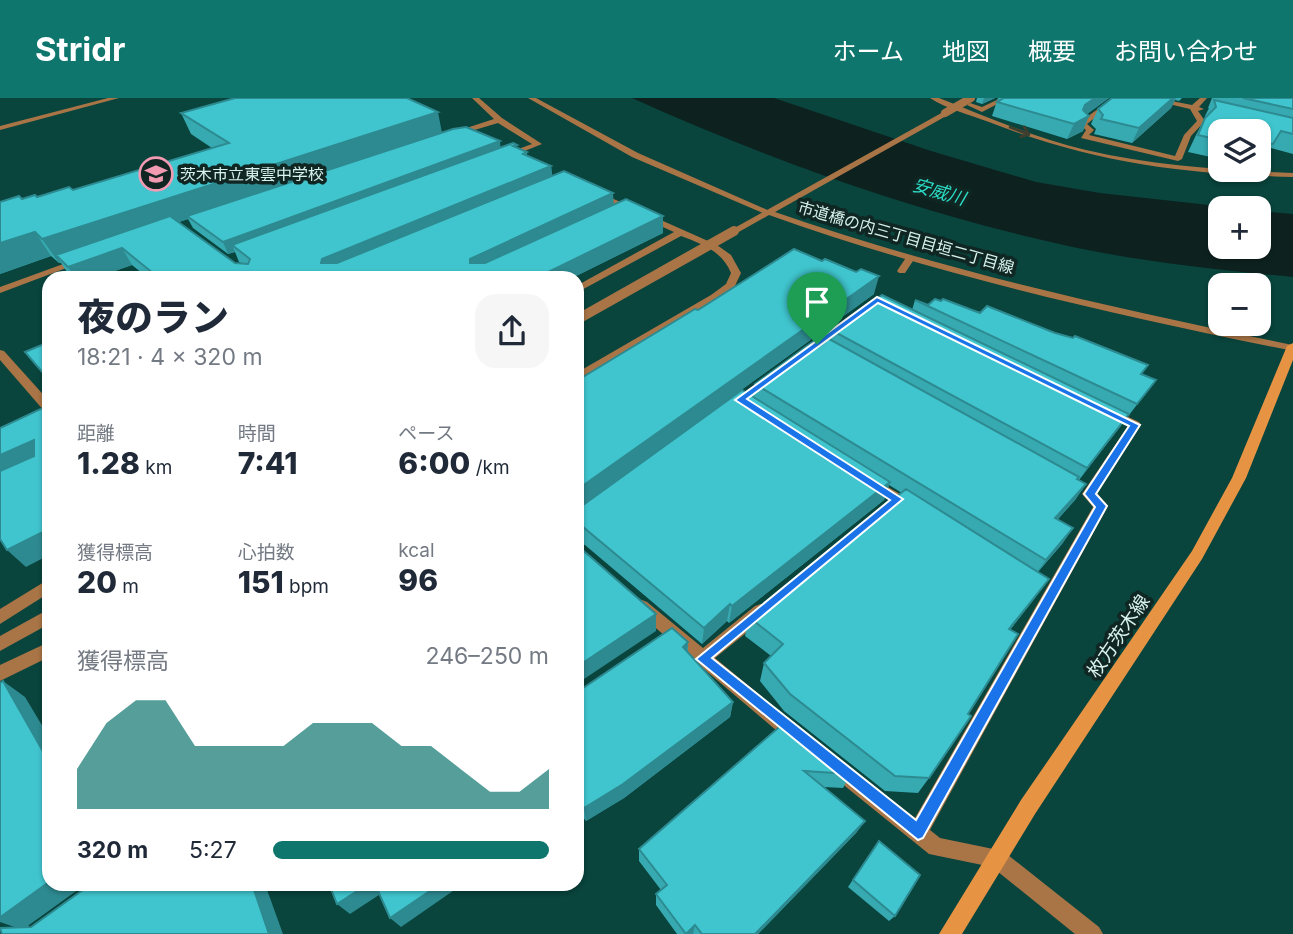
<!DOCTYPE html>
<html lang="ja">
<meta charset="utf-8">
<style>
body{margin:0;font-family:Inter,"Noto Sans JP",sans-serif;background:#f6f6f7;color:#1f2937;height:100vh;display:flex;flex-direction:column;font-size:26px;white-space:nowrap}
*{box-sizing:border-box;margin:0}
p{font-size:23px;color:#747a83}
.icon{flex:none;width:38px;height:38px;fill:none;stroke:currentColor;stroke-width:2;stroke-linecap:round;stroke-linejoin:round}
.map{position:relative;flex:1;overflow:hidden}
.drawer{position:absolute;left:42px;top:173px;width:542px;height:620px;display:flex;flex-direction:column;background:#fff;border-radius:21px;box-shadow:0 2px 5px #0004}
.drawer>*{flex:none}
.controls{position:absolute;left:1208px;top:21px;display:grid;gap:14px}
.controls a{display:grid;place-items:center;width:63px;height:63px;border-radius:14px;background:#fff;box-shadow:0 2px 5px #0004;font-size:35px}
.pin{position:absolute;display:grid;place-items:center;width:60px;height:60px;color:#fff;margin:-72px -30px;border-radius:50% 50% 50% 0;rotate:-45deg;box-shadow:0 0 7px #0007}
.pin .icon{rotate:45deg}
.round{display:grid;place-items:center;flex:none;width:74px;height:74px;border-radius:21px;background:#f6f6f7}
.summary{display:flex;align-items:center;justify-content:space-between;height:119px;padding:0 35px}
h1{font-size:38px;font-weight:800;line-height:52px}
.figures{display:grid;grid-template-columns:repeat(3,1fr);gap:10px;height:119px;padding:7px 35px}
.figures div{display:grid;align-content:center}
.figures b{font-size:30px;font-weight:800}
.figures small{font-size:19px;font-weight:400}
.figures p{font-size:19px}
.chart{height:196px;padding:14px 35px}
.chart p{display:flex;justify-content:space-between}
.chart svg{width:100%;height:126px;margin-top:7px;fill:#0f766e;opacity:.7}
ul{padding:0 35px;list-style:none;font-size:23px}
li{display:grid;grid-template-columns:112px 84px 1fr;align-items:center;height:52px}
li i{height:18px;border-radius:9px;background:#0f766e}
header{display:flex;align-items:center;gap:42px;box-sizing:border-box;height:98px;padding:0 35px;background:#0f766e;color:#fff}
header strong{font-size:33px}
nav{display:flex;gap:38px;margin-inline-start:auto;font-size:24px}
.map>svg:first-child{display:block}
.water{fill:#0d221f}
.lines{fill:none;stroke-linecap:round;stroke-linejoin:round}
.minor{fill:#a97546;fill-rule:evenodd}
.tertiary{fill:#a97546;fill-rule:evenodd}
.secondary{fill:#e69444;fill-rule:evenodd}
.tertiary-bridge-far1{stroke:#a97546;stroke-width:8}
.tertiary-bridge{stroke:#a97546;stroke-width:10}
.wall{fill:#37a9b1;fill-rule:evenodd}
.shaded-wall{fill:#2d8a90}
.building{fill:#40c5ce;stroke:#2d8a90;stroke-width:2}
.oneway{stroke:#3e3e2e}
.route{fill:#1a73e8;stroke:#fff;stroke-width:2;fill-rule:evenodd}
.labels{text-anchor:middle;stroke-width:7;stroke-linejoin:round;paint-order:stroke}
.far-poi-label{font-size:16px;fill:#d7f2ec;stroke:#102623;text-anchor:start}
.far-street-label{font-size:16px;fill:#d7f2ec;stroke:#102623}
.far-water-label{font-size:18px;font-style:italic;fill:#2cdbc5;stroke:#102623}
.street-label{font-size:19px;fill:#d7f2ec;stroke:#102623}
</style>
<header>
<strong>Stridr</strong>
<nav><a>ホーム</a><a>地図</a><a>概要</a><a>お問い合わせ</a></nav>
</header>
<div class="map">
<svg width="1293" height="836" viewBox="0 0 1293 836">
<rect width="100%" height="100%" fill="#09443d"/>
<path class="water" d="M632,0H774L931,53L1036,84L1100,95L1236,110H1220V149H1258V113L1293,116V179C1209,171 1124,162 1042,142C902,109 763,59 632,0Z"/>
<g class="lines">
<g class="minor">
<polygon points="108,0 119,0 0,32 0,28"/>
<polygon points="472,0 479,0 502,20 542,46 505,61 502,61 502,57 532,46 498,25 451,39 451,35 494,21"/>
<polygon points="528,0 536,0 638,55 772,114 765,116 632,59"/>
<path d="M930,0H939C987,19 1036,40 1086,52C1154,68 1224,72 1293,75V79C1182,76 1093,65 989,24C970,17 947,11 930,0Z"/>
<polygon points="1001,0 1009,0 982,14 967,7 970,5 982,9"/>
<polygon points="1113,0 1120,0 1087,26 1094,32 1089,37 1175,58 1184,37 1197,23 1190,11 1143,0 1156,0 1192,7 1200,0 1207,0 1199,9 1204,11 1198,13 1205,23 1191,38 1182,61 1178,63 1081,40 1086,32 1079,26 1080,24"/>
<path d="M598,94L717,147L731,157L741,175L734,190L719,201L578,283V274L711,197L726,186L731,175C722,153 702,146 681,138L578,194V187L674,134L595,99V95Z"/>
<polygon points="907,158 915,160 905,175 899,175 897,173"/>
<polygon points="77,161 85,163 0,195 0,189"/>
<polygon points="848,220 853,223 852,225 815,252 807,252 807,248"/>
<polygon points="0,252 4,253 49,303 49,315 45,314 0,262"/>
<polygon points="1109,310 1139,324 1141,327 1097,395 1108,408 930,732 940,740 1003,753 1099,829 1103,836 1075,836 992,769 929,756 830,676 827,670 830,664 836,661 842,664 915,720 1093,409 1082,396 1128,328 1105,317 1103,314"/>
<polygon points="872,380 916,405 918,409 916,413 906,413 867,388 865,385"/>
<polygon points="49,481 49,495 0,526 0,511"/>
<polygon points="642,502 647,504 703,550 755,508 761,506 767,508 769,513 767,518 715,560 802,632 805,638 802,644 796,647 790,644 637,514 634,509 637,504"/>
<polygon points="49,544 49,559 0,583 0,567"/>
</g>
<g class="tertiary">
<path d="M945,13L948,17L775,114C944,173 1118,211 1293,247V253C1116,217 940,178 769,117L737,135L729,133Z"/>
<polygon points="49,511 49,526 0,553 0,538"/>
</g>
<polygon class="secondary" points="1293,245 1293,262 1246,380 1202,461 1035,716 962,836 939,836 1021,702 1192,453 1232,380 1287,248"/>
<polyline class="tertiary-bridge-far1" points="945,15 971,0"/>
<polyline class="tertiary-bridge" points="578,221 734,133"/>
</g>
<g class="wall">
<polygon points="977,0 995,0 982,6 976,4"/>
<polygon points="998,0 1109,0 1087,16 1083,33 1067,41 992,18"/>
<polygon points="1112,0 1182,0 1179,3 1175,2 1171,10 1132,45 1094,36 1096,31 1091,26 1098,11"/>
<polygon points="1212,0 1293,0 1293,56 1271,50 1262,63 1258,62 1258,33 1220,33 1220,61 1188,54 1196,37 1205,20 1205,18 1209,10 1208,10"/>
<path d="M181,15L442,35L501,49L517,50L527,54V57L551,68L552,78L614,107L663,118V135L572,180H148L132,167L95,180H74L67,174L61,165H59L51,158L0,176V104L37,99L73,92L212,50L191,36ZM188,121L193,130L228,156L235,154L239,164L241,165H235L179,124Z"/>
<polygon points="874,196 582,407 753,298 755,286 830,242 833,233 912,212 915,202 928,207 941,203 1055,235 1148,267 1142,276 1156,282 1079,382 1077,381 1086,386 1075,402 1058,421 1073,430 1062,446 1038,474 1035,500 1010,532 929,680 918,695 885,693 784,613 760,583 764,565 771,558 745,538 749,519 902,395 889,387 884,402 729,525 727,523 702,546 585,447 578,445 578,282 698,212"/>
<polygon points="688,544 688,554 733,604 730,619 624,700 586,723 578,713 578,591 583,590"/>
<polygon points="785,624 851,676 843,690 824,689 865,723 856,735 758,836 677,836 656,807 656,796 661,792 639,763 639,751"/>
<polygon points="879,743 895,818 889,823 848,789"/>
</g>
<g class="shaded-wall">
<polygon points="984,0 995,0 982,6"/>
<polygon points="1095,0 1109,0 1078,22 1085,7"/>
<polygon points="1173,0 1176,0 1171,10 1132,45 1139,30"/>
<polygon points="438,14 442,35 187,118 188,121 63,164 56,157 61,165 59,165 42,141"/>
<polygon points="1089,18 1083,33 1067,41 1074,26"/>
<polygon points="500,43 501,55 232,147 235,154 228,156 223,144"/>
<polygon points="551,68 553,83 328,178 321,165 322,161"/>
<polygon points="613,95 614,111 474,178 470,165 470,161"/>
<polygon points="663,118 663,135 572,180 536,180"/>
<polygon points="35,134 51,158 0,176 0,145"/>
<polygon points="122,150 132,167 95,180 76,180 68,169"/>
<polygon points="879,178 874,196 578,410 578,391"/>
<polygon points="1129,316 1121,327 1079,382 1087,370"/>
<polygon points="34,342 49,359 0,382 0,357"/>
<polygon points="890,384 884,402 729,525 732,508"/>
<polygon points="1086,386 1075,402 1045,436 1055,420"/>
<polygon points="1073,430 1062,446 1035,477 1046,462"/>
<polygon points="49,431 49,457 26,469 7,452"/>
<polygon points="1049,481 1035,500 996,549 1009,531"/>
<polygon points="730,506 727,523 702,546 704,530"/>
<polygon points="656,516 656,533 578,585 578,568"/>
<polygon points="688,544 687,560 683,549"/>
<polygon points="3,583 25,599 49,639 49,664"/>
<polygon points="733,604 730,619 624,700 586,723 584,710"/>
<polygon points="865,723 856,735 758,836 755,836"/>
<polygon points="49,784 49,786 86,786 29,827 26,833 0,824 0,821 2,818"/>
<polygon points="252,786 270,786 266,789 283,836 269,836"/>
<polygon points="368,786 378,786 385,793 350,816 337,806"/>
<polygon points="440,786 463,786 401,829 390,820"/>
<polygon points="695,827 693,836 687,836"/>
</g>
<g class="building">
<polygon points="235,0 407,0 438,14 42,141 35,134 0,145 0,104 19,98 22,101 35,97 37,99 69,89 73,92 229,45 181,15"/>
<polygon points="1004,0 1095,0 1085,7 1083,12 1089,18 1074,26 997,4"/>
<polygon points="1112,0 1173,0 1139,30 1101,21 1103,17 1098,11"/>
<polygon points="1243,0 1293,0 1293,11"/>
<polygon points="1214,2 1293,20 1293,36 1281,33 1273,46 1258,43 1258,33 1220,33 1220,42 1198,37 1205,20 1216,9"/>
<polygon points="466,29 500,43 223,144 187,118 453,31"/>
<polygon points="513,45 517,47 513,48 527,54 523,56 551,68 322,161 321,165 337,165 564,73 613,95 470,161 470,165 485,165 626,101 663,118 536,180 159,180 122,150 68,169 56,157 170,118 235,165 248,166 250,161 232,147"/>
<polygon points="794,151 822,163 825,161 856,174 861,171 879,178 578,391 578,282 695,211 698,212"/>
<polygon points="882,197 1129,316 1087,370 833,233"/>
<polygon points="935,201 941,203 943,201 980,215 987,208 1055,235 1073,240 1075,238 1148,267 1141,276 1156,282 1137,306 915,202 928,207"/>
<polygon points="822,237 1079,379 1077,381 1086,386 1055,420 1073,430 1046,462 755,286"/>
<polygon points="49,244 49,282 25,254"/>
<polygon points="742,292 890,384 732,508 730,506 704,530 583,429 578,428 578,408 583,407"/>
<polygon points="49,307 49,431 7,452 0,441 0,373 34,358 34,342 0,357 0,330"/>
<polygon points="906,391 1049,481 1009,531 1018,536 968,616 971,618 929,680 895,678 790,596 764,565 783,546 749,519"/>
<polygon points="578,448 656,516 578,568"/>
<polygon points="672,530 688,544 683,549 733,604 623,686 584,710 578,703 578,591 583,590"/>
<polygon points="3,583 49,664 49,784 2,818 0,821 0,585"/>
<polygon points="785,624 851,676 804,673 865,723 755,836 702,836 695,827 686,836 656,796 667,787 639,751"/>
<polygon points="879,743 920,777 895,818 853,782"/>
<polygon points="91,786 252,786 269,836 2,836 0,830 31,829"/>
<polygon points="329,786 368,786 337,806"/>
<polygon points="375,786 440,786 390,820"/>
</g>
<defs><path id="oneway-shaft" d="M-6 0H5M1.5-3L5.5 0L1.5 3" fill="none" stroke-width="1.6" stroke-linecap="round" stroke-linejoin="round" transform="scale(1.75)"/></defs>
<use class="oneway" href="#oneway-shaft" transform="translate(1020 33) rotate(21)"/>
<path class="route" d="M877,199L1140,327L1096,396L1107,408L923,740L918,742L696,561L890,402L735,302ZM878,205L1129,328L1084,396L1095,409L916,722L712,560L903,401L747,301Z"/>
<defs>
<symbol id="school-ring" viewBox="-11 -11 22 22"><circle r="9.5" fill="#102623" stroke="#f19ab2" stroke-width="1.5"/><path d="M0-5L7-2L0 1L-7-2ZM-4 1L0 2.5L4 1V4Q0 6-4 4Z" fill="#f19ab2"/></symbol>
</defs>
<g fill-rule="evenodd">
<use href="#school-ring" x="137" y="57" width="38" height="38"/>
</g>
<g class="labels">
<g class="far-poi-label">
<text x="180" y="82">茨木市立東雲中学校</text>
</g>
<g class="far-street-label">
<text transform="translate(906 139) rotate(16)" y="6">市道橋の内三丁目目垣二丁目線</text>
</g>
<g class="far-water-label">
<text transform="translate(939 94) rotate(16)" y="6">安威川</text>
</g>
<g class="street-label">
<text transform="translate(1118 538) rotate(-56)" y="7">枚方茨木線</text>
</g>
</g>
</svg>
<div class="controls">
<a><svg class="icon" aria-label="layers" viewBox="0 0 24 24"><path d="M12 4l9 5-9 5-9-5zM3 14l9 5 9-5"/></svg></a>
<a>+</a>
<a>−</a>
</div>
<div class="pin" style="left:817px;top:246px;background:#1e9e55"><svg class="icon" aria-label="arrive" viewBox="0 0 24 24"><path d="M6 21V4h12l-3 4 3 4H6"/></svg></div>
<section class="drawer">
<div class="summary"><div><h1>夜のラン</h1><p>18:21 · 4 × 320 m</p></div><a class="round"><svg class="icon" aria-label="share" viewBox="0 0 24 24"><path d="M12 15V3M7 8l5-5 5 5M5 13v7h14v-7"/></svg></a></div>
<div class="figures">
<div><p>距離</p><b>1.28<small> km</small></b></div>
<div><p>時間</p><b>7:41</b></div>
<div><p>ペース</p><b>6:00<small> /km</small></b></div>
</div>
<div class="figures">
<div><p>獲得標高</p><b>20<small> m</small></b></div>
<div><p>心拍数</p><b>151<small> bpm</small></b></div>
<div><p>kcal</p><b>96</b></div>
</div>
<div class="chart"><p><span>獲得標高</span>246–250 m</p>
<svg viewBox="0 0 160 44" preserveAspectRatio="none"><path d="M0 44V30L10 14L20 6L30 6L40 22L50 22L60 22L70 22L80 14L90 14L100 14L110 22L120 22L130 30L140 38L150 38L160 30V44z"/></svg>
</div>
<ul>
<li><b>320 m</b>5:27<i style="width:100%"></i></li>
</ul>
</section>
</div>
